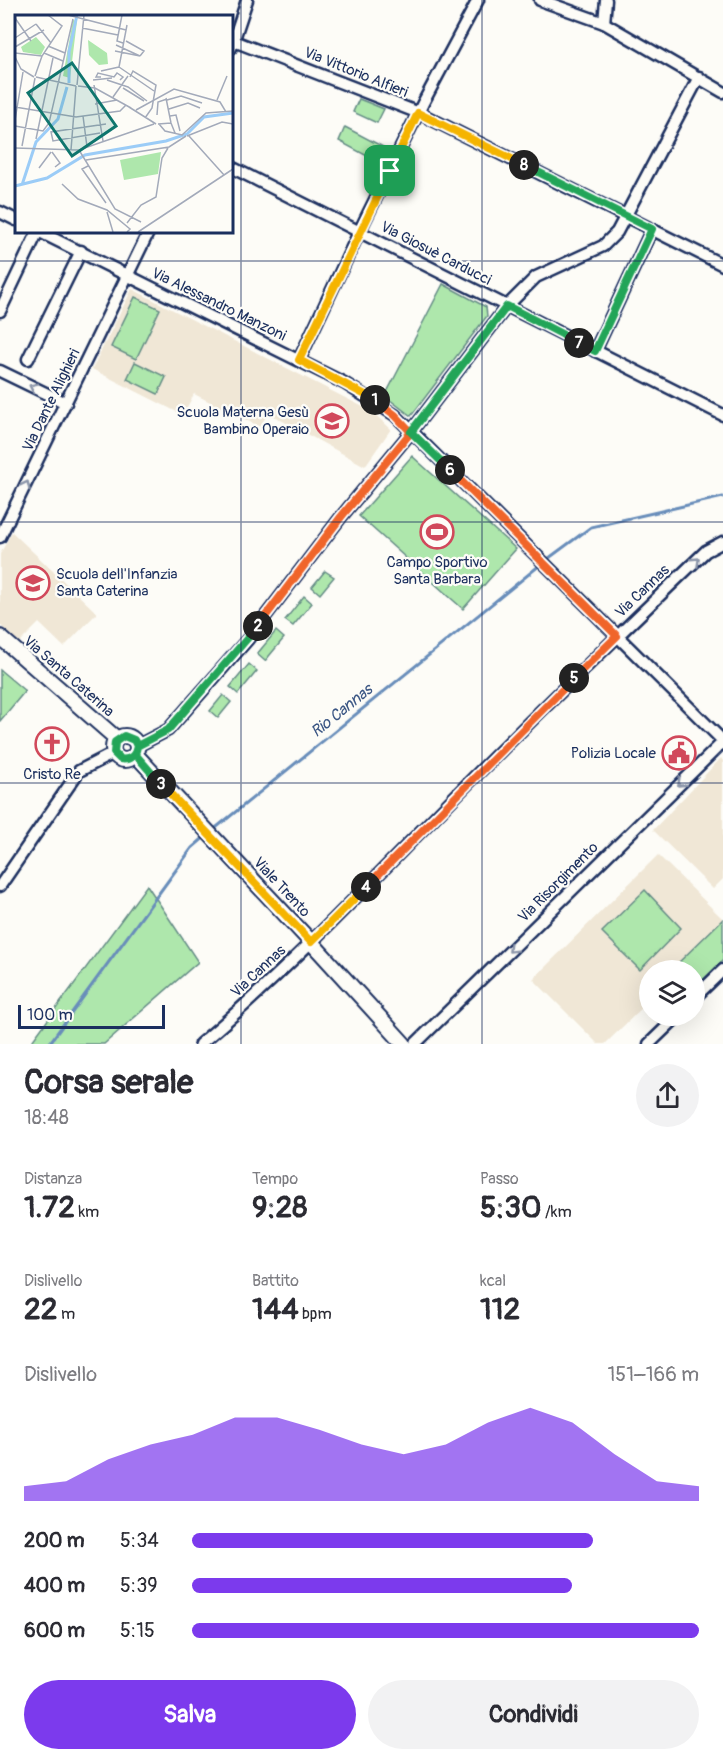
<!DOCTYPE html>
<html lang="it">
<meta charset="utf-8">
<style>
body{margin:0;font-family:Pangolin,sans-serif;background:#f2f2f3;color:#2b2b33;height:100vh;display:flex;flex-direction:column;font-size:22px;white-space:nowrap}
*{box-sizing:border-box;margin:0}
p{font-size:20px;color:#7c7c81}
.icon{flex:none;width:33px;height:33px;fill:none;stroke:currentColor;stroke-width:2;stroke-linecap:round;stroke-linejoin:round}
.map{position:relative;height:1044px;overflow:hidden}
.drawer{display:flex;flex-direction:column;background:#fff;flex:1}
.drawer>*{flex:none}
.fabs{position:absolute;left:639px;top:960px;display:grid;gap:12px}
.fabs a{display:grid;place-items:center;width:66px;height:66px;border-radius:50%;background:#fff;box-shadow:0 6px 24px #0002;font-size:30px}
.scale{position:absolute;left:18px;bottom:15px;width:147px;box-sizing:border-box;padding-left:6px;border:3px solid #1b2f5e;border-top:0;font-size:16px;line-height:21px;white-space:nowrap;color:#1b2f5e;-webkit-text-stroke:4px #fdfcf7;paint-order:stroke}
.pin{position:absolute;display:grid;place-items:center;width:51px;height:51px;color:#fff;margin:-26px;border-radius:12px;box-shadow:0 3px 9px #0006}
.km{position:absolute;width:30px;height:30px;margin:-15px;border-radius:50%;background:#222;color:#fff;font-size:16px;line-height:30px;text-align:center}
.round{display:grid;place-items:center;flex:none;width:63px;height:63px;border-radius:32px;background:#f2f2f3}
.summary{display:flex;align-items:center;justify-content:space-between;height:102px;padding:0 24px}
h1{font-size:33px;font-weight:700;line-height:45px}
.stats{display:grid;grid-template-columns:repeat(3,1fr);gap:9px;height:102px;padding:6px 24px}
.stats div{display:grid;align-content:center}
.stats b{font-size:30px;font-weight:700}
.stats small{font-size:16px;font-weight:400}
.stats p{font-size:16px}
.chart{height:168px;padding:12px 24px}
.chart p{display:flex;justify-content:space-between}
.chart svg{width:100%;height:108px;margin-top:6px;fill:#7c3aed;opacity:.7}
.cta{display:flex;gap:12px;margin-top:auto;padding:12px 24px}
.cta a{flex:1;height:69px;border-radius:36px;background:#7c3aed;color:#fff;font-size:24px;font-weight:700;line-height:69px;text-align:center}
.cta a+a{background:#f2f2f3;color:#2b2b33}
ul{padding:0 24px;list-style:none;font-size:20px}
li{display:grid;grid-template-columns:96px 72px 1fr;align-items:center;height:45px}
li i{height:15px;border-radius:8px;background:#7c3aed}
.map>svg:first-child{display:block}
.built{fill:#f0e7d6}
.green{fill:#aee7ac;stroke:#648b85;stroke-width:1.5}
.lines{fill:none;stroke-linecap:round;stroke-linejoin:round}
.stream{stroke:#688dba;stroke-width:3}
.minor-casing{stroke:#1b2f5e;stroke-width:15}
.major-casing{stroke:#1b2f5e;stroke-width:18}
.minor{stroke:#fdfcf7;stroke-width:10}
.major{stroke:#fdfcf7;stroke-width:14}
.oneway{stroke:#8c96aa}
.split-1-casing{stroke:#fff;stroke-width:12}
.split-2-casing{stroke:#fff;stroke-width:12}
.split-3-casing{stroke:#fff;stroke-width:12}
.split-4-casing{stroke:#fff;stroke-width:12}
.split-5-casing{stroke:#fff;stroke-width:12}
.split-6-casing{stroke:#fff;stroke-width:12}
.split-7-casing{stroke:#fff;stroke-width:12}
.split-8-casing{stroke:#fff;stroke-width:12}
.split-9-casing{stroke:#fff;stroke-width:12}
.split-1{stroke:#f5b400;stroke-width:8}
.split-2{stroke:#f0652b;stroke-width:8}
.split-3{stroke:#22a559;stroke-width:8}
.split-4{stroke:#f5b400;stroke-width:8}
.split-5{stroke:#f0652b;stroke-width:8}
.split-6{stroke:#f0652b;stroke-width:8}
.split-7{stroke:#22a559;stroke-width:8}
.split-8{stroke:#22a559;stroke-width:8}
.split-9{stroke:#f5b400;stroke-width:8}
.grid{fill:none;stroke:#1b2f5e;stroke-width:1.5;stroke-opacity:0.55}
.labels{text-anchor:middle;stroke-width:4.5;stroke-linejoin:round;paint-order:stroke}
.street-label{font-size:15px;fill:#1b2f5e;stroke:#fdfcf7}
.poi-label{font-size:15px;fill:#1b2f5e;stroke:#fdfcf7;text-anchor:end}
.water-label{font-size:16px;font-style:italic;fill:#3b5684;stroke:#fdfcf7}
.inset-river{fill:none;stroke:#9bccf7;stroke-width:3}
.inset-road{fill:none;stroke:#a3aaba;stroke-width:1.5}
.view{fill:#0f766e;fill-opacity:0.15;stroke:#0f766e;stroke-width:3}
.inset-edge{fill:none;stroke:#1b2f5e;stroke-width:3}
</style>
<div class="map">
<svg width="723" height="1044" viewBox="0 0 723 1044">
<rect width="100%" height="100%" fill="#fdfcf7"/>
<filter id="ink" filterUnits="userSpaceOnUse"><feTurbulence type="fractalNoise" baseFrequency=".0167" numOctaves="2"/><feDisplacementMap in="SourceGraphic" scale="12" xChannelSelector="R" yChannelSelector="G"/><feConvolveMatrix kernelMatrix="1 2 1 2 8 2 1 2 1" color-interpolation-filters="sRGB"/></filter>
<g filter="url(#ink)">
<g class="built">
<polygon points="132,289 371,411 391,429 365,466 268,413 260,427 194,394 183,415 92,369"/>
<polygon points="12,532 97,613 64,647 39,623 19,643 0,625 0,554"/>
<polygon points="721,758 723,761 723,879 713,889 653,830"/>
<polygon points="658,855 723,919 671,970 650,970 649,992 642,1000 646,1004 605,1044 598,1044 533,979"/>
</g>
<g class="green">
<polygon points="359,99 384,109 377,123 353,112"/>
<polygon points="345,127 389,150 382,164 339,141"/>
<polygon points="443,284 486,307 487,316 411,416 385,396"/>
<polygon points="135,297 160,309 136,359 111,347"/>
<polygon points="135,362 166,377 158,394 127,379"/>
<polygon points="412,456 516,549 463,609 359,516"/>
<polygon points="325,571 334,577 320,594 312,587"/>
<polygon points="304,596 312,603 293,626 285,620"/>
<polygon points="276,631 284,638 265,661 257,654"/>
<polygon points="249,664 257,671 238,694 230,687"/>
<polygon points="0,670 25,691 0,721"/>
<polygon points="223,695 231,702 218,718 210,711"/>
<polygon points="147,885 198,962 104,1044 30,1044"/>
<polygon points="645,890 681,928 640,970 602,932"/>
<polygon points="723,919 723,960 695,989 694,970 671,970"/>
</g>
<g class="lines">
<g class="stream">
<polyline points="545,561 591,527 723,497"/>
<polyline points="212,831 540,565"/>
<polyline points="49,1044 192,848 207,835"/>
</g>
<defs>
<g id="minor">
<polyline points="540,0 604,23 723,92"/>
<polyline points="604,23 606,0"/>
<polyline points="234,41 419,113 723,265"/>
<polyline points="231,48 247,0"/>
<polyline points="231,167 723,415"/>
<polyline points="0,212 16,220"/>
<polyline points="0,311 38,231 344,383 395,415 723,741"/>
<polyline points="595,351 652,229"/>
<polyline points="28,359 81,251"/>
<polyline points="299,360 364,222 423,103 478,0"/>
<polyline points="0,371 66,403"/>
<polyline points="0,537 149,231"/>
<polyline points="137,746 168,730 248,639 341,517 411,432 507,306 536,277 603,246 617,232 699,77"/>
<polyline points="0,886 79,771 114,753"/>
<polyline points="694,998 723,970"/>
<path d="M200,1044C281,976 354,899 428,824C519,731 612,641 706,551L723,542"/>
<polyline points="415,1044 723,742"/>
<polyline points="649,1044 678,1016"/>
</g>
<g id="major">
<polyline points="0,637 117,739"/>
<circle cx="125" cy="748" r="12"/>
<polyline points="135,754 311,942 404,1044"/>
</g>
</defs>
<use href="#minor" class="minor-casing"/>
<use href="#major" class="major-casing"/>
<use href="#minor" class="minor"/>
<use href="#major" class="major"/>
</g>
<defs><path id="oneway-chevron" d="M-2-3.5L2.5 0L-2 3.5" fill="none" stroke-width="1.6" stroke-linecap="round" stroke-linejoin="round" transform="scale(1.5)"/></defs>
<g class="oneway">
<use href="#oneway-chevron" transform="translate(33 387) rotate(-154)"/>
<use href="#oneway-chevron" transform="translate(26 485) rotate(-64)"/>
<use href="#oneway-chevron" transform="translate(696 561) rotate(-43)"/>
<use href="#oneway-chevron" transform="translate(681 783) rotate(136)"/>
<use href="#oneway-chevron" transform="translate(512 949) rotate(135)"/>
</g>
</g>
<g class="lines" filter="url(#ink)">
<defs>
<polyline id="split-1" points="375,400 299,360 390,171"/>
<polyline id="split-2" points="258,626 341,517 411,432 395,415 375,400"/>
<path id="split-3" d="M161,784L135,754L137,746L134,740L124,736L115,742L114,753L120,759C130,761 136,755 137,746L168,730L258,626"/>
<polyline id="split-4" points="161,784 311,942 366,887"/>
<polyline id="split-5" points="366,887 574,678"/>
<polyline id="split-6" points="450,470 617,636 574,678"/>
<polyline id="split-7" points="450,470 411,432 507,306 579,343"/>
<polyline id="split-8" points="524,165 652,229 595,351 579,343"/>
<polyline id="split-9" points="390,171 418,113 524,165"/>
</defs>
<use href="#split-1" class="split-1-casing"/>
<use href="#split-2" class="split-2-casing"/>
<use href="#split-3" class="split-3-casing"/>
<use href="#split-4" class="split-4-casing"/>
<use href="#split-5" class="split-5-casing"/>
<use href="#split-6" class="split-6-casing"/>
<use href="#split-7" class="split-7-casing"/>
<use href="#split-8" class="split-8-casing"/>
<use href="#split-9" class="split-9-casing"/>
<use href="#split-1" class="split-1"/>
<use href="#split-2" class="split-2"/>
<use href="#split-3" class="split-3"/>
<use href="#split-4" class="split-4"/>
<use href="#split-5" class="split-5"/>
<use href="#split-6" class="split-6"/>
<use href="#split-7" class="split-7"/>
<use href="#split-8" class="split-8"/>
<use href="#split-9" class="split-9"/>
</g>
<path class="grid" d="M241,0V1044M482,0V1044M0,261H723M0,522H723M0,783H723"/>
<defs>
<symbol id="school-ring" viewBox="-11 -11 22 22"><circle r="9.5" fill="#fdfcf7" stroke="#d1495b" stroke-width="1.5"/><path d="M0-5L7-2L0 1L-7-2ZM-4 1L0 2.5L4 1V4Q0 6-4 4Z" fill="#d1495b"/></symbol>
<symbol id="stadium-ring" viewBox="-11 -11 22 22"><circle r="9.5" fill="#fdfcf7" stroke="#d1495b" stroke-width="1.5"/><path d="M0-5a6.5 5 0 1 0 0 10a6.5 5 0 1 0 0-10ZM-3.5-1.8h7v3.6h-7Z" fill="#d1495b"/></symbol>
<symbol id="church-ring" viewBox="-11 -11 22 22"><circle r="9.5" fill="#fdfcf7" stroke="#d1495b" stroke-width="1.5"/><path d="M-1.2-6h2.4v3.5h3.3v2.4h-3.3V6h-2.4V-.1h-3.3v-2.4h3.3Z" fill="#d1495b"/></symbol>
<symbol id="civic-ring" viewBox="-11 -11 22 22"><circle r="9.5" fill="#fdfcf7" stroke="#d1495b" stroke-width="1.5"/><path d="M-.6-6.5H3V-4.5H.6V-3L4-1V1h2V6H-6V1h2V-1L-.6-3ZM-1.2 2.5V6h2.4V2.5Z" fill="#d1495b"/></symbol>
</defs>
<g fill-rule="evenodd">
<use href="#school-ring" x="313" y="402" width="38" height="38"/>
<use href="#stadium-ring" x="418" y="513" width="38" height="38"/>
<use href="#school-ring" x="14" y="564" width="38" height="38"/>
<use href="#church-ring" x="33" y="725" width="38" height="38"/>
<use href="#civic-ring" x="660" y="734" width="38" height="38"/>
</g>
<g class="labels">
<g class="street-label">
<text transform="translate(356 72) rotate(22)" y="5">Via Vittorio Alfieri</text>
<text transform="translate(436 253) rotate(27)" y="5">Via Giosuè Carducci</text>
<text transform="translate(219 304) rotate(26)" y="5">Via Alessandro Manzoni</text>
<text transform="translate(51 400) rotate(-64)" y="5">Via Dante Alighieri</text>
<text transform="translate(642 591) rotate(-44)" y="5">Via Cannas</text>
<text transform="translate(69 676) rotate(41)" y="5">Via Santa Caterina</text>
<text transform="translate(558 882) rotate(-45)" y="5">Via Risorgimento</text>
<text transform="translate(282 887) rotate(47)" y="5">Viale Trento</text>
<text transform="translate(258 971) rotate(-43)" y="5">Via Cannas</text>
</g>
<g class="poi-label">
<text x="309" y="417">Scuola Materna Gesù<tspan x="309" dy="17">Bambino Operaio</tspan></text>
<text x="437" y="567" text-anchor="middle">Campo Sportivo<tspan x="437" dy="17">Santa Barbara</tspan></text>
<text x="56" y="579" text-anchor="start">Scuola dell'Infanzia<tspan x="56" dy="17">Santa Caterina</tspan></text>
<text x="656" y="758">Polizia Locale</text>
<text x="52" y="779" text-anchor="middle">Cristo Re</text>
</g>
<g class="water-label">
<text transform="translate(341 710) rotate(-39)" y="6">Rio Cannas</text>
</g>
</g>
<g transform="translate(15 15)">
<rect width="218" height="218" fill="#fdfcf7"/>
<path d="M58,5L62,6L55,63L48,61ZM21,22L30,32L26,40L8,37L6,32ZM73,25L92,38L93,49L84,50L74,40ZM146,137L143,159L109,165L105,145Z" fill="#aee7ac"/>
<path class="inset-river" d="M54,68V37L62,0M7,170L21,127L43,104L52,72M0,171L32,163L70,140L151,126L172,119L189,102L218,98"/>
<path class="inset-road" d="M53,0L111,15M107,0L102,26L108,28M0,3L16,26M21,9L36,28M67,13L103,20M0,23L21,9M111,26L129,36L125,41M101,30L125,41M33,31L50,38M0,32L29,15M100,36L125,41M0,38L27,41M29,38L48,46M0,42L6,54L19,62M104,52L112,10M104,52L139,76M86,56L104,52M20,61L27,41L47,11L33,0M21,62L61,71M86,62H81L83,58L99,62L102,58L108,62L105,65M115,62L118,56L141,70L137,93L130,103M78,65L97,63M92,65L113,72L132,86M62,70L69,0M79,70L88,126M63,71L80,73L116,93M108,73L129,86M98,82L113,61M151,83L156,108M152,85L166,81L187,88M202,85L212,61M80,89L102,85M0,92L61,102L105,96L111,90M114,92L141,109M154,94L173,88L185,93M121,95L159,74L205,87L211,97M142,100L143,87L152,84M68,101L72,132M155,101L161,100L165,116M0,105L8,57M143,109L156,108L160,118M144,109L150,116L167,120L191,98L218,96M0,111L28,116L34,108L58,4M85,118L38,126L36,117L91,109M172,121L207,107L218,109M174,121L209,160M21,124L38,43M7,131L20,63M0,133L64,135L139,109M56,135L61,71M64,135L100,194L126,207M37,137L45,148L40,152M71,145L154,132L171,121M73,151L67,154L91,188M24,153L36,137M47,169L63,184L92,195L115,214L112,217M92,197L98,217M112,208L126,190L141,182L147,143L153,133M123,217L218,154"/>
<path class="view" d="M57,48L101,111L57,141L13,78Z"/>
<rect width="218" height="218" class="inset-edge"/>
</g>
</svg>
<div class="fabs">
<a><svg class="icon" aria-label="layers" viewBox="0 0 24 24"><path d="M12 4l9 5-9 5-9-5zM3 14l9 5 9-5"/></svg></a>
</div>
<div class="scale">100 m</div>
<div class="pin" style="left:390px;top:171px;background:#1e9e55"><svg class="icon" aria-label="arrive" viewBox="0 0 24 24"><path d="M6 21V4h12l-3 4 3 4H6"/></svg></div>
<b class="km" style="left:375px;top:400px">1</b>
<b class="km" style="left:258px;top:626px">2</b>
<b class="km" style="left:161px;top:784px">3</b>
<b class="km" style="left:366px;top:887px">4</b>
<b class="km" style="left:574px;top:678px">5</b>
<b class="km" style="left:450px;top:470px">6</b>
<b class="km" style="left:579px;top:343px">7</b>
<b class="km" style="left:524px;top:165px">8</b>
</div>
<section class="drawer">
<div class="summary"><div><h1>Corsa serale</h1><p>18:48</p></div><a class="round"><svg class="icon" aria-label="share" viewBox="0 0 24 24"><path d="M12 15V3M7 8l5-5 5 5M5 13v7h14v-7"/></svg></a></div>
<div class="stats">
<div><p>Distanza</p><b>1.72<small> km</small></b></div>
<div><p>Tempo</p><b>9:28</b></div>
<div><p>Passo</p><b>5:30<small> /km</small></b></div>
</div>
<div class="stats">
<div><p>Dislivello</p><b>22<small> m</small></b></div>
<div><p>Battito</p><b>144<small> bpm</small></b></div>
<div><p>kcal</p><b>112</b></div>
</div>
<div class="chart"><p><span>Dislivello</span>151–166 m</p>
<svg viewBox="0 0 160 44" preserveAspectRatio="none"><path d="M0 44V38L10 36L20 27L30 21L40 17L50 10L60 10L70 15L80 21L90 25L100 21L110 12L120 6L130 12L140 25L150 36L160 38V44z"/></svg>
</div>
<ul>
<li><b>200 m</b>5:34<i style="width:79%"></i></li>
<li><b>400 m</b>5:39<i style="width:75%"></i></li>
<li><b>600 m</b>5:15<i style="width:100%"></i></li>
</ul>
<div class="cta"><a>Salva</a><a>Condividi</a></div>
</section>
